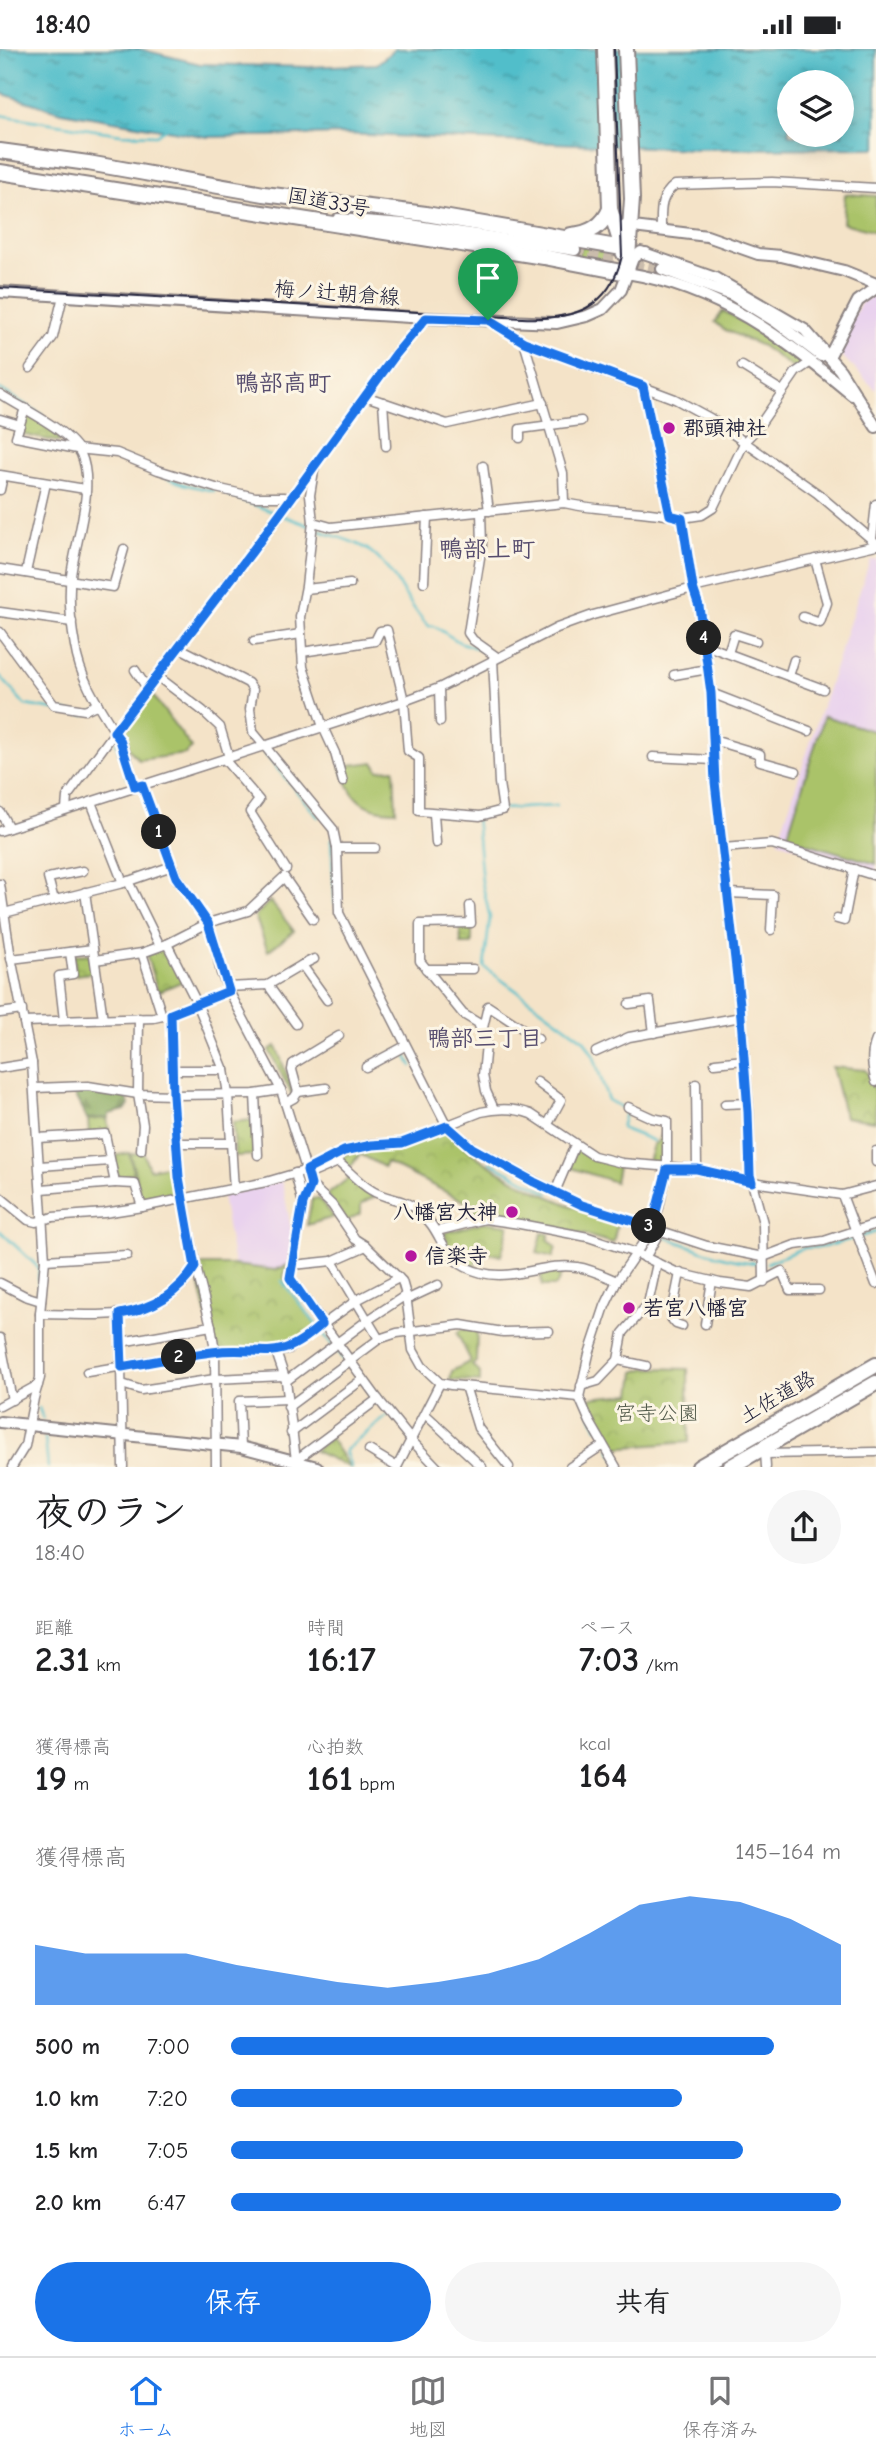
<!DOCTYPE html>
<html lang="ja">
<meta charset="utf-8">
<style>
body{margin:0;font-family:"Comic Neue","Klee One",sans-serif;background:#f6f6f6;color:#202124;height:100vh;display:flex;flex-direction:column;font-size:26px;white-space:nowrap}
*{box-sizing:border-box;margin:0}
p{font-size:23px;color:#757577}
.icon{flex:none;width:38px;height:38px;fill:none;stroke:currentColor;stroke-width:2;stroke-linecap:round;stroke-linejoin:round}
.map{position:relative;height:1418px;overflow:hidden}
.drawer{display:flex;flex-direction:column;background:#fff;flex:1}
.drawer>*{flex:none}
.controls{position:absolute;left:777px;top:21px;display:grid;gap:14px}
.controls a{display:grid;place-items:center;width:77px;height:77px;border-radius:50%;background:#fff;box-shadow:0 4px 18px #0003;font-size:35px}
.pin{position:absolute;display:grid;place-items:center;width:60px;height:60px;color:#fff;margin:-72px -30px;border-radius:50% 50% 50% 0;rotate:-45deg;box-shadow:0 0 7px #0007}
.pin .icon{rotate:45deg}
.km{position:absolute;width:35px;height:35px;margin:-18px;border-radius:50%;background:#222;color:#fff;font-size:19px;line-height:35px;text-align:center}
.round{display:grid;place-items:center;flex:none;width:74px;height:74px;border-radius:37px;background:#f6f6f6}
.overview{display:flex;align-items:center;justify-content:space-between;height:119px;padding:0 35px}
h1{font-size:38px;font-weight:700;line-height:52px}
.figures{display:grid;grid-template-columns:repeat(3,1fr);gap:10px;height:119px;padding:7px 35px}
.figures div{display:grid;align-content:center}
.figures b{font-size:35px;font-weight:700}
.figures small{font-size:19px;font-weight:400}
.figures p{font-size:19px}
.chart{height:196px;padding:14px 35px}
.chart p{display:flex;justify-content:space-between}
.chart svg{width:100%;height:126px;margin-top:7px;fill:#1a73e8;opacity:.7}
.primary-button{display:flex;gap:14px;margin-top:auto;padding:14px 35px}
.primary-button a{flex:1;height:80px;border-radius:42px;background:#1a73e8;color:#fff;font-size:28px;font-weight:700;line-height:80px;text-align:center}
.primary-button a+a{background:#f6f6f6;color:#202124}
ul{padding:0 35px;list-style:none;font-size:23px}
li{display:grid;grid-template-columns:112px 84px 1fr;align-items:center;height:52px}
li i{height:18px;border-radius:9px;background:#1a73e8}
.status{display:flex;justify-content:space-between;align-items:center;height:49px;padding:0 35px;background:#fff;direction:ltr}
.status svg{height:19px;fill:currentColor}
.menu{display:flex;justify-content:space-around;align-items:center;height:98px;border-top:2px solid #e0e0e0;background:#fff;font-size:19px;color:#757577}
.menu a{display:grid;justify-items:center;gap:4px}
.menu .current{color:#1a73e8}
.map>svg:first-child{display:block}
.built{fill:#e9d2ee}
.grass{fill:#aac369;stroke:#667252;stroke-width:2}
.forest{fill:url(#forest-firs);stroke:#54664c;stroke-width:2}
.park{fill:url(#park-crowns);stroke:#667252;stroke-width:2}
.water{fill:url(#water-ripples);stroke:#3a7082;stroke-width:2;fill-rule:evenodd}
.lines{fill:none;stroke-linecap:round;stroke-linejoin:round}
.stream{stroke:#51beca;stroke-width:2.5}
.secondary-tunnel{stroke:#cabcac;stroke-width:10;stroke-dasharray:10 5;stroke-linecap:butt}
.street-casing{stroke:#8b8282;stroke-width:11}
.secondary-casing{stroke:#8b8282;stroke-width:14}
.highway-casing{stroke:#8b8282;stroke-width:18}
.street{stroke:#fff;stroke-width:8}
.secondary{stroke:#fff;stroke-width:10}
.highway{stroke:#fff;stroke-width:14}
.tram{stroke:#22223b;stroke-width:2}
.route-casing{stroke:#fff;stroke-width:14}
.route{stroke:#1a73e8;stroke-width:9}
.poi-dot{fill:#b5179e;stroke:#fcf5e5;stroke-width:2.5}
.labels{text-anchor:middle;stroke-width:6;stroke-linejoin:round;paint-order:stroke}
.street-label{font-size:21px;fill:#22223b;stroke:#fcf5e5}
.poi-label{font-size:21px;font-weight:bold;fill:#22223b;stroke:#fcf5e5;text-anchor:start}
.park-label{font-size:21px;fill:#525a4b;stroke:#fcf5e5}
.neighbourhood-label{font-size:23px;font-weight:bold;fill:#574d6e;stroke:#fcf5e5}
.quarter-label{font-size:24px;font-weight:bold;fill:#574d6e;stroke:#fcf5e5}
</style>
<div class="status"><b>18:40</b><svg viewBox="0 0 49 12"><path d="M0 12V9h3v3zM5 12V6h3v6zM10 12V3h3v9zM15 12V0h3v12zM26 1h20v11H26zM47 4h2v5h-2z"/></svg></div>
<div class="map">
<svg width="876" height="1418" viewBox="0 0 876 1418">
<defs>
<pattern id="forest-firs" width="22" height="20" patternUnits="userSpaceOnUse" patternTransform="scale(1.75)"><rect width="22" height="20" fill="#87a95d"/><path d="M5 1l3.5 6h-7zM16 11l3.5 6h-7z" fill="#6e894e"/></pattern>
<pattern id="park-crowns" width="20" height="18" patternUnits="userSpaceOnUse" patternTransform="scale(1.75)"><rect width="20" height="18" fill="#aac369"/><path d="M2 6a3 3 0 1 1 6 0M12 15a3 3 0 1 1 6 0" fill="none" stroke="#92a75c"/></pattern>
<pattern id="water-ripples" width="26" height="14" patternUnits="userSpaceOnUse" patternTransform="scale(1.75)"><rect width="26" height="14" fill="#51beca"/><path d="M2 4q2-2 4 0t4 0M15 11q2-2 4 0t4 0" fill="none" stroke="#439aa5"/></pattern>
</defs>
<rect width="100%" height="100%" fill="#fcf5e5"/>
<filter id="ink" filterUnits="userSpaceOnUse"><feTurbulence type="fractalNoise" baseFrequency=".0143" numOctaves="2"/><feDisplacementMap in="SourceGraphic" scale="14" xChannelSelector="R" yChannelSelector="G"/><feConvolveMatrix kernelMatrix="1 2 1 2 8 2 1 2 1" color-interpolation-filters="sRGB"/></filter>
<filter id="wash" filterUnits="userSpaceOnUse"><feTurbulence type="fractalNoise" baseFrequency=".00686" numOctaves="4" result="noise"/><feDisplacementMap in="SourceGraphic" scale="28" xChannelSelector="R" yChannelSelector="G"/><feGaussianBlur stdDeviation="1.57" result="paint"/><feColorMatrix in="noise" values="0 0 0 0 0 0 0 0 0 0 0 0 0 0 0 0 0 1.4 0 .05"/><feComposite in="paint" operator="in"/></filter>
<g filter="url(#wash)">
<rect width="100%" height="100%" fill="#f4e3c8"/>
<g class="built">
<polygon points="876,244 876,341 835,300 861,254"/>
<polygon points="876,510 876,823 778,792 870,511"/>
<polygon points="282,1132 292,1185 295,1185 288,1216 275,1221 234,1216 222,1147"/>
</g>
<g class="grass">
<polygon points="845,145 876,147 876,183 843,174"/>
<polygon points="580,197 609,202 610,205 604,210 577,210"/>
<polygon points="723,262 744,273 806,314 796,321 762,297 725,281 715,273"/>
<polygon points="147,647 153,647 192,699 185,705 139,711 126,697 125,678"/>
<polygon points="824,667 876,683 876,815 787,788"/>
<path d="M374,713L378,721L394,720L396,762C362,762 350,749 341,717Z"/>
<polygon points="270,852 294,882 268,902 255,867"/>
<polygon points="143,1103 149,1120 172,1116 179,1147 143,1155 130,1105"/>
</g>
<polygon class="forest" points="89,1041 127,1049 129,1056 125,1061 109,1065 108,1069 87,1070 75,1047 77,1042"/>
<g class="park">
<polygon points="25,364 42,374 60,390 59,393 20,385"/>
<polygon points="460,877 472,877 472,895 461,895"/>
<polygon points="167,898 183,932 158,943 146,905"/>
<polygon points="90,905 92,924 76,926 74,906"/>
<polygon points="276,997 294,1045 292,1046 269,1001"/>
<path d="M832,1018L865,1021C876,1033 876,1056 875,1072L845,1068Z"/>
<polygon points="107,1069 109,1084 89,1084 88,1071"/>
<polygon points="252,1071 254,1106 235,1107 233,1073"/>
<polygon points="665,1078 664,1116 648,1113 653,1096 659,1092"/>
<path d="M446,1081C488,1125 560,1155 618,1173L613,1194C572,1183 513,1161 471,1170L476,1158L386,1113L384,1118L360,1105L350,1119L337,1109C374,1091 409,1104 446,1081Z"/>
<polygon points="576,1099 618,1117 615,1133 568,1118"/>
<polygon points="129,1104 136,1132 119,1131 113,1107"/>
<polygon points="350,1128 374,1148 361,1155 361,1164 347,1172 327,1146"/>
<polygon points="318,1149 334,1168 307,1176 312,1150"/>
<path d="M484,1173L509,1176L501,1207L480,1201L474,1218C455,1208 451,1204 444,1184Z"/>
<polygon points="542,1184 549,1185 549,1191 556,1198 553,1208 537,1204"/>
<polygon points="195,1216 234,1216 275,1221 288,1216 284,1227 288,1239 317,1277 289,1300 215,1302"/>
<polygon points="563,1222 556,1237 542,1237 541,1225"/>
<polygon points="461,1280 477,1281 476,1313 472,1316 480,1324 480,1333 450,1331 452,1322 471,1312 457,1284"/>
<polygon points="646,1319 688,1320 689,1393 612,1399 598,1375 587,1349 632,1345 635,1323"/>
<polygon points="330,1389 349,1418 314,1402"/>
</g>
<path class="water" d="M0,0H139L200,15L309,18L377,15L395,0H876V99L695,100L344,85L208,88L61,63L0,44ZM789,33H842V86H789Z"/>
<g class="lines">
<g class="stream">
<polyline points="0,66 121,85 156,86 165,80"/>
<polyline points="0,340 42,366"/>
<polyline points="132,414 183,435 214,442"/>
<polyline points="228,446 310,477"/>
<path d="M316,480C331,487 353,491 367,500C395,520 405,553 428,577H434L459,593L482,601"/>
<polyline points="0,627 25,656 85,666 95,662"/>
<polyline points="116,693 127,728"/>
<polyline points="266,706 318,768"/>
<polyline points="503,760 556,757"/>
<polyline points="476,767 482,833 490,869 484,918 584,991 594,1008 608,1051 626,1061 621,1079 654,1092"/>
<polyline points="331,790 335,854"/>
<polyline points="404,1002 412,1017"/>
<polyline points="490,1113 549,1144"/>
<polyline points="0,1182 39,1219 38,1245"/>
<path d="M663,1187C694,1199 727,1213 761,1214"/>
<polyline points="767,1214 803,1199 824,1198 876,1183"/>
<polyline points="282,1232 344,1311"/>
<polyline points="619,1237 630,1219"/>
<polyline points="34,1332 36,1287"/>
<polyline points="585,1339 584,1348 597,1379"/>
<polyline points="39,1359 43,1370"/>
<polyline points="45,1389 48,1418"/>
<polyline points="610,1400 622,1418"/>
<polyline points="351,1418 345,1402 388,1366"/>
</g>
</g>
</g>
<g filter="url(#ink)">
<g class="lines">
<polyline class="secondary-tunnel" points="575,201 662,220"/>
<defs>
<g id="street">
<path d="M661,180C661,162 659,148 675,136L772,133L876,139"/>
<polyline points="488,271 524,293 675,350 710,369 817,444 876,494"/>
<polyline points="524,293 563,424 564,454"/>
<polyline points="742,317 782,342"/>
<polyline points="30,319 53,288 63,247"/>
<polyline points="643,337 670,466"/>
<path d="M0,345C21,359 71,382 81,405C96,439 75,492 71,527C68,549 71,575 75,597C80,631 100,659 118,688C128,702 129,723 135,738"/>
<polyline points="365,347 447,375 543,354"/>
<polyline points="383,353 386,397"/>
<polyline points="25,359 16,388 77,400 117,404 158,421 216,439 255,448 284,448 289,450"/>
<polyline points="0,370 20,376"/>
<polyline points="520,389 520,380 581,372"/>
<path d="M315,415L310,446L313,473L331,478L564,454C603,463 643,460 682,469L693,539L699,557L711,644L715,733L740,955L749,1063L750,1126L763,1174L764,1233"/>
<polyline points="483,417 489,462"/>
<polyline points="0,426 85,440"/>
<polyline points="0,441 3,427"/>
<polyline points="481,463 482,496 468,584 473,591 497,608"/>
<polyline points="682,469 702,466 713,459 745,392 759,377 796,323 811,313"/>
<polyline points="313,473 306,537 300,568 303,618 323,678 335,704 343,733"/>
<polyline points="872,490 876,455"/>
<polyline points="0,520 113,538 124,500"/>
<polyline points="26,523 46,434"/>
<polyline points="424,533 427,468"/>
<polyline points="306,540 350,535"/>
<polyline points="0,563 72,573"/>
<polyline points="803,568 820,574 827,554 815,510"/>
<polyline points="0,583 54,656 85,661 98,655"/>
<polyline points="254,592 301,585"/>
<polyline points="705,596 823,640"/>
<polyline points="178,598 248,634 253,641 250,660 253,683 333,780 337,799 339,864 447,1077 473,1099 555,1143 582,1156 707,1197 763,1208 795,1196 824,1192 876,1175"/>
<polyline points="302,603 375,592 380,582 387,581 404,652 408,702 419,709 419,762 480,767 503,761 499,734 493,610"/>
<polyline points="728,604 734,585 756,592"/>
<polyline points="135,621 147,639"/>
<polyline points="674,626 708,620"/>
<polyline points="157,627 203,662 220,678 229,708"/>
<polyline points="789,627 794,611"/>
<polyline points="439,639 440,673"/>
<polyline points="711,644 809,682"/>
<polyline points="713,691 760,705 760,712 796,722"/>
<polyline points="653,708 714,711"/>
<polyline points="224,710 259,751 250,763 286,820"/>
<polyline points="142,736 176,828 208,874 214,891 221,924 229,942 281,1041 311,1136 332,1156 355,1190 366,1197 402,1232 406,1246 413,1301 422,1317 440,1334 451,1336 579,1348"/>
<polyline points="91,753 123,834"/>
<polyline points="66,760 67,748 147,639 251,504 396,305 426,269"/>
<polyline points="0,763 9,779"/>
<polyline points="434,765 436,794"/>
<polyline points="0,782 404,652 439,639 557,579 593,566 693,539 876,496"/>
<polyline points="337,799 375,799"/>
<polyline points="723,799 772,795 876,827"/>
<polyline points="128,832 160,897"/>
<polyline points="0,835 10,903 32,1014 45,1211 40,1265 40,1329 34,1349 25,1397 12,1418"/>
<polyline points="85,843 103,970"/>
<polyline points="728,844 773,846 771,881"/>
<polyline points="54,851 48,829 83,822"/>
<polyline points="470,857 471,874 420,875 420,912 463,965 478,974 486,995 483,1026 486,1042 494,1060"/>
<polyline points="4,864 123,834 172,817"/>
<polyline points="837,870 844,872 854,820"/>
<polyline points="167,895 197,954 224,1021 228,1045 234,1141"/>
<polyline points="142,904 162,967"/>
<polyline points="11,910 93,900"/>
<polyline points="95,911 142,904 167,895 208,874 248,862 284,828 313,870"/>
<polyline points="302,916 314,910"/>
<polyline points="426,920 473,920"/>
<polyline points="268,936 296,975"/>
<polyline points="227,938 268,936 302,916 327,951"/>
<polyline points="629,955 650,952 654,984"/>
<polyline points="0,964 22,961"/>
<polyline points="171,965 173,1046 179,1128 196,1218 211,1277 215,1302 216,1418"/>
<polyline points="139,969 138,1045 143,1076 141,1101"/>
<polyline points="64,971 59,927 73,925 70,903"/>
<polyline points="24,973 154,969 171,965 229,942"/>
<polyline points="482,983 488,957 538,990"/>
<path d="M876,991C870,1006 872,1018 876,1033"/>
<polyline points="596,1003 629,988 741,968"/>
<polyline points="715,1014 744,1011"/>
<polyline points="366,1018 405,997"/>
<polyline points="0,1019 32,1014"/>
<polyline points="172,1021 224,1021"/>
<polyline points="537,1033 561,1051 548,1075"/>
<polyline points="696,1035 697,1120"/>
<polyline points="35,1039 88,1037 138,1045 173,1046 255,1045 281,1041"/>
<polyline points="298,1043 292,1021 293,1015 339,987"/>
<polyline points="255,1045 258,1106"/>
<polyline points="285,1054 294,1049 298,1043 326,1039"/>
<polyline points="725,1055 748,1054"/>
<polyline points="38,1089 105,1085 115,1134 135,1135 142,1158"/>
<polyline points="176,1094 231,1094"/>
<polyline points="876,1102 876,1113"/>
<polyline points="40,1117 110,1112"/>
<polyline points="295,1124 303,1155"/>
<path d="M310,1125L338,1113C349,1122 359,1134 371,1141C386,1151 405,1149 419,1162C447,1186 438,1213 482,1224C514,1232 545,1213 577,1218C591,1220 605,1227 617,1232"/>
<polyline points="311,1136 303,1155 290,1229 378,1350 412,1392 437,1418"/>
<polyline points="42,1140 115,1134"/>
<polyline points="555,1143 575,1096"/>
<polyline points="842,1146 876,1235"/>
<path d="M0,1148L28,1171L36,1173L53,1168L104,1164L142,1158L266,1133L307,1121L344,1102L372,1095L402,1094L481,1063C498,1059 515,1059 531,1065L594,1107L622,1114L697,1120L752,1133L842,1146L876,1137"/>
<polyline points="437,1182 485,1170 520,1175 588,1188 636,1204 678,1224 720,1234 751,1238 782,1222 790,1241 819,1241"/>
<polyline points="645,1209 661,1180"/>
<polyline points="45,1211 127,1206"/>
<polyline points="332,1212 379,1290"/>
<polyline points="293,1216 332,1212 366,1197"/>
<polyline points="680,1224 671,1269 676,1275 682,1277"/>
<polyline points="0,1234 25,1247 41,1252"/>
<polyline points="406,1251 438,1236"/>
<path d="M40,1265C101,1265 157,1277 196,1218"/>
<polyline points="120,1265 123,1418"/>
<polyline points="705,1275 712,1232"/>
<polyline points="0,1289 12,1351"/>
<polyline points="121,1293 211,1277"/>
<polyline points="276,1303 286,1332 296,1411 378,1350"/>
<polyline points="618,1311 646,1317"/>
<polyline points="87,1323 215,1302 276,1303 289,1300 357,1251 399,1229"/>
<polyline points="286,1332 368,1271 406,1246"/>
<polyline points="122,1335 141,1341 215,1330 284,1327"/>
<polyline points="465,1337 478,1379 509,1418"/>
<polyline points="581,1337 598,1332 618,1311 623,1284 648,1255 657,1214"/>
<polyline points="0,1357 38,1336"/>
<polyline points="288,1358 379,1290 397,1284 461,1276 503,1283 549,1282"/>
<polyline points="425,1365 482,1418"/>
<polyline points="291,1384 363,1330"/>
<polyline points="241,1398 239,1352 288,1350"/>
<polyline points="369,1401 397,1418"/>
<polyline points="765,1403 766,1418"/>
<polyline points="766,1405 876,1403"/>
<polyline points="397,1418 440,1334"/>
<polyline points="570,1418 603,1396"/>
<polyline points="616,1418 590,1373 579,1348 589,1305 605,1257 617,1232 649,1185 659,1159 667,1120 667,1072 652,1069 628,1058"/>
</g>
<g id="secondary">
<polyline points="338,170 404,175 575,201"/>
<polyline points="625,177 707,187 758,205 781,207 844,222 876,235"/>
<polyline points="641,203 715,229 805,281 840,321 876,378"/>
<polyline points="662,220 732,246 776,273 821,307"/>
<path d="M627,224C718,239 783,288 852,346"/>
<polyline points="0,243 426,269 557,274 587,267 603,260 621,241 633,209 640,204 646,204"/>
<polyline points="829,308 858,252 876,239"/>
<polyline points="0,1373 241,1398 317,1418"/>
</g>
<g id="highway">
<polyline points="626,0 632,150 627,224"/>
<polyline points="0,102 88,114 264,145 426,165 628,200"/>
<polyline points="0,123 544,208 627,224"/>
<polyline points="610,160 624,205"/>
<path d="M571,186C589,185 603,177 610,160L605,0"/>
<polyline points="699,1418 876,1316"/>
<polyline points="730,1418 876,1334"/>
</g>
</defs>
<use href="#street" class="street-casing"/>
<use href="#secondary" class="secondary-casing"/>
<use href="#highway" class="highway-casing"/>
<use href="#street" class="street"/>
<use href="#secondary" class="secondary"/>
<use href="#highway" class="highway"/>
<path class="tram" d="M0,239L522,269C573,271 609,261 622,207L614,0"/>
</g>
</g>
<g class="lines" filter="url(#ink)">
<defs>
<path id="route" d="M426,269L488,271L524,293L643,337L670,466L682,469L693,539L699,557L711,644L715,733L740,955L748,1063L750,1126L752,1133L697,1120H667L652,1178L582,1156L534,1133L472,1099L447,1077L402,1094L372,1096L344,1102L307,1121L311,1136L303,1155L290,1229L322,1275C275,1318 265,1296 212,1303C182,1307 152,1313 122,1318L120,1265C151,1260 178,1245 195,1218L179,1128L173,1046L171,965L229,942L208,874L176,828L142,736L135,738L120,691L114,683L251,504L396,305Z"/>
</defs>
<use href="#route" class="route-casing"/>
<use href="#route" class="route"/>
</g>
<g class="poi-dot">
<circle cx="669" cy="379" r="7"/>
<circle cx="512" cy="1163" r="7"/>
<circle cx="411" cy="1207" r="7"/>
<circle cx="629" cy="1259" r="7"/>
</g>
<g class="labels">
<g class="street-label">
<text transform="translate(329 153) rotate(10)" y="7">国道33号</text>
<text transform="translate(337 244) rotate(4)" y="7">梅ノ辻朝倉線</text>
<text transform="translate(777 1348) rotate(-30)" y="7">土佐道路</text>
</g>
<g class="poi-label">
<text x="683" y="386">郡頭神社</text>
<text x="498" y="1170" text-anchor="end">八幡宮大神</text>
<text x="425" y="1214">信楽寺</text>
<text x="643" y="1266">若宮八幡宮</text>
</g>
<g class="park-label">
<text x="657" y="1371">宮寺公園</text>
</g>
<g class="neighbourhood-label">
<text x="485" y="997">鴨部三丁目</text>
</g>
<g class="quarter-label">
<text x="283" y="342">鴨部高町</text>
<text x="487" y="508">鴨部上町</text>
</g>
</g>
</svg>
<div class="controls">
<a><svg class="icon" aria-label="layers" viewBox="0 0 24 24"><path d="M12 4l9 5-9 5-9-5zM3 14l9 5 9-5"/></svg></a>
</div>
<div class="pin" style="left:488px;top:271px;background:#1e9e55"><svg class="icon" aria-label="arrive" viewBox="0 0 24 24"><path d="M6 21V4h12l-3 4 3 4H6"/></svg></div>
<b class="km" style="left:159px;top:783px">1</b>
<b class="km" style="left:179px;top:1308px">2</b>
<b class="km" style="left:649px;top:1177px">3</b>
<b class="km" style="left:704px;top:589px">4</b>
</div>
<section class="drawer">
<div class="overview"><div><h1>夜のラン</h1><p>18:40</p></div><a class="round"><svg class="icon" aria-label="share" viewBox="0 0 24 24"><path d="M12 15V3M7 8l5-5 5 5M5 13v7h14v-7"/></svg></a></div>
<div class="figures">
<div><p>距離</p><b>2.31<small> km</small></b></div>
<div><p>時間</p><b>16:17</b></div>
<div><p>ペース</p><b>7:03<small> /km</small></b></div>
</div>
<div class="figures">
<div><p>獲得標高</p><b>19<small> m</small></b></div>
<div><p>心拍数</p><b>161<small> bpm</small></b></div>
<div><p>kcal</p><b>164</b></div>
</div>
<div class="chart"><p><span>獲得標高</span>145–164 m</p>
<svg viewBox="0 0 160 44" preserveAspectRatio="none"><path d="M0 44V23L10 26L20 26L30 26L40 30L50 33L60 36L70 38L80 36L90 33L100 28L110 19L120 9L130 6L140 8L150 14L160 23V44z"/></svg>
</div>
<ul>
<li><b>500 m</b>7:00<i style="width:89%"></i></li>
<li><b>1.0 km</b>7:20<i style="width:74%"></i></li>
<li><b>1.5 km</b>7:05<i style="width:84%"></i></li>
<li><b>2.0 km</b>6:47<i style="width:100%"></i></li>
</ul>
<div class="primary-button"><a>保存</a><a>共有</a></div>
</section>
<nav class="menu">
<a class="current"><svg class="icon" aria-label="home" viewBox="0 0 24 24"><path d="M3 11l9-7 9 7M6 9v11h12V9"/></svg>ホーム</a>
<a><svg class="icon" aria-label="map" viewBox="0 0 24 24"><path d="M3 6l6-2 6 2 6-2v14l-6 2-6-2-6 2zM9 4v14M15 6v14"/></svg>地図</a>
<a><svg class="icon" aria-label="saved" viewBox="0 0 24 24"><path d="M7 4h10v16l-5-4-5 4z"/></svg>保存済み</a>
</nav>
